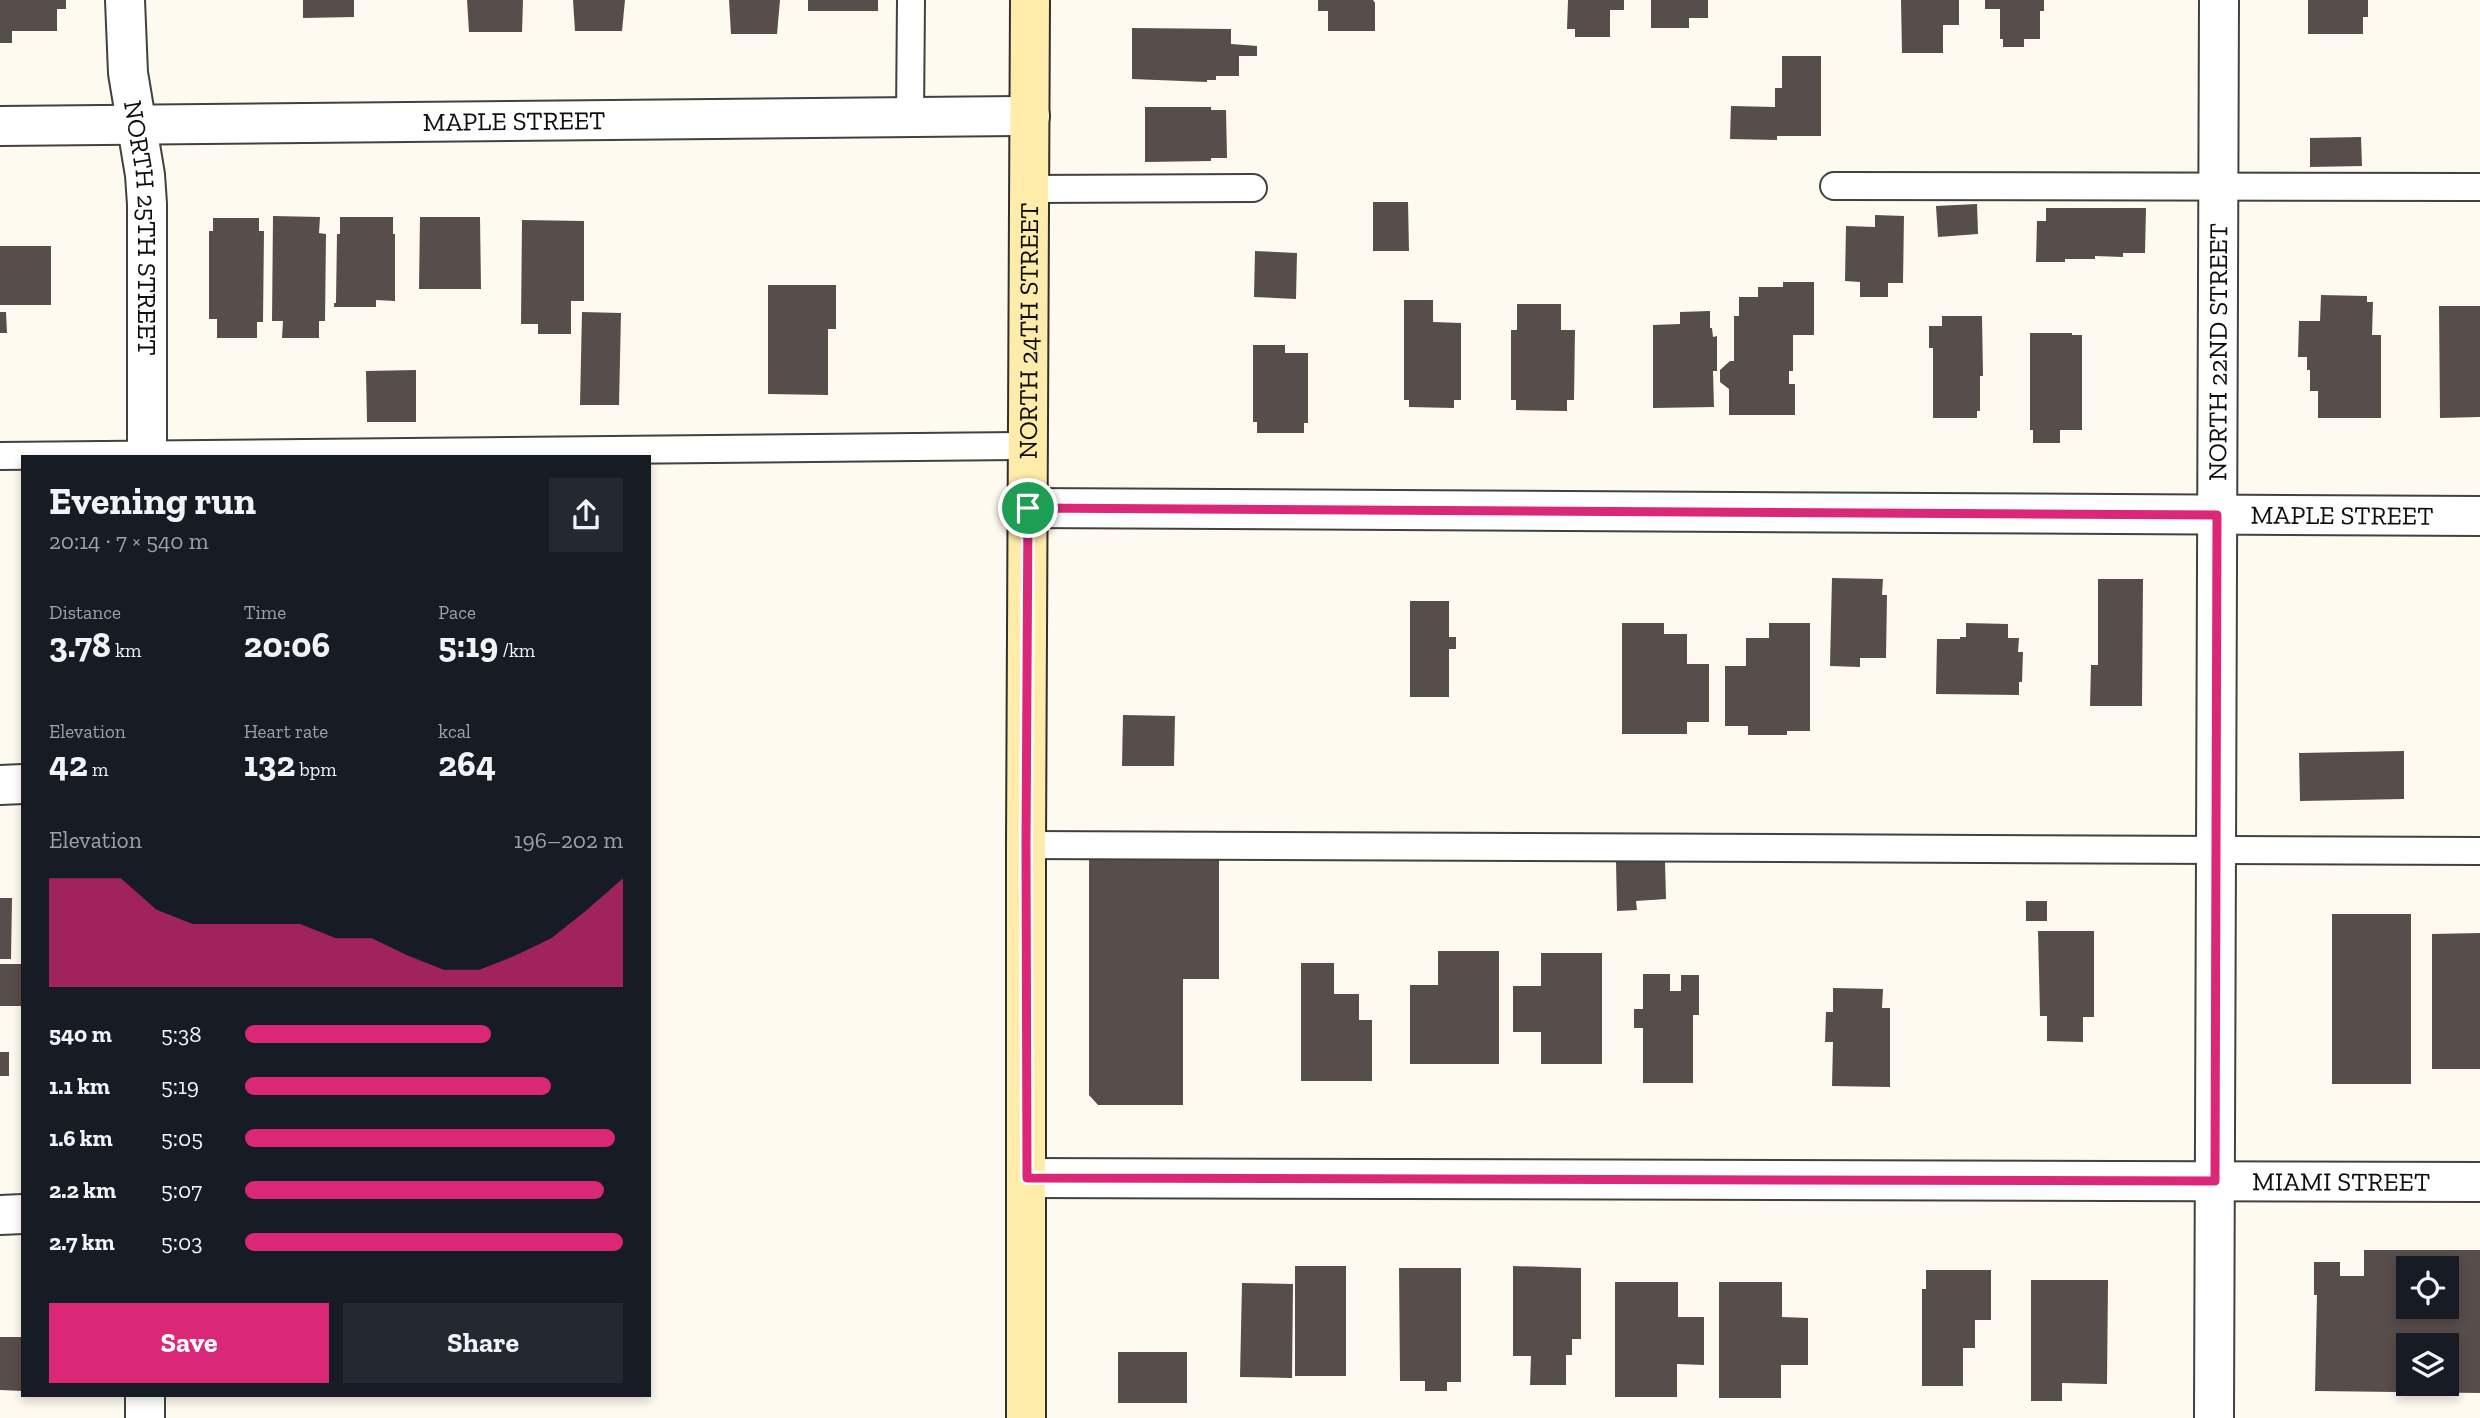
<!DOCTYPE html>
<meta charset="utf-8">
<style>
body{margin:0;font-family:"Zilla Slab",serif;background:#242831;color:#f1f3f6;height:100vh;display:flex;flex-direction:column;font-size:26px;white-space:nowrap}
*{box-sizing:border-box;margin:0}
p{font-size:23px;color:#9ea1a6}
.icon{flex:none;width:38px;height:38px;fill:none;stroke:currentColor;stroke-width:2;stroke-linecap:round;stroke-linejoin:round}
.map{position:relative;flex:1;overflow:hidden}
.drawer{position:absolute;left:21px;top:455px;width:630px;height:942px;display:flex;flex-direction:column;background:#171b24;border-radius:0px;box-shadow:0 4px 10px #0003}
.drawer>*{flex:none}
.tools{position:absolute;left:2396px;top:1256px;display:grid;gap:14px}
.tools a{display:grid;place-items:center;width:63px;height:63px;border-radius:0px;background:#171b24;box-shadow:0 4px 10px #0003;font-size:35px}
.pin{position:absolute;display:grid;place-items:center;width:60px;height:60px;color:#fff;margin:-30px;border:4px solid #fff;border-radius:50%;box-shadow:0 2px 7px #0007}
.round{display:grid;place-items:center;flex:none;width:74px;height:74px;border-radius:0px;background:#242831}
.headline{display:flex;align-items:center;justify-content:space-between;height:119px;padding:0 28px}
h1{font-size:38px;font-weight:700;line-height:52px}
.stats{display:grid;grid-template-columns:repeat(3,1fr);gap:10px;height:119px;padding:7px 28px}
.stats div{display:grid;align-content:center}
.stats b{font-size:35px;font-weight:700}
.stats small{font-size:19px;font-weight:400}
.stats p{font-size:19px}
.chart{height:196px;padding:14px 28px}
.chart p{display:flex;justify-content:space-between}
.chart svg{width:100%;height:126px;margin-top:7px;fill:#db2777;opacity:.7}
.action{display:flex;gap:14px;margin-top:auto;padding:14px 28px}
.action a{flex:1;height:80px;border-radius:0px;background:#db2777;color:#fff;font-size:28px;font-weight:700;line-height:80px;text-align:center}
.action a+a{background:#242831;color:#f1f3f6}
ul{padding:0 28px;list-style:none;font-size:23px}
li{display:grid;grid-template-columns:112px 84px 1fr;align-items:center;height:52px}
li i{height:18px;border-radius:9px;background:#db2777}
.map>svg:first-child{display:block}
.building{fill:#574d4a;fill-rule:evenodd}
.lines{fill:none;stroke-linecap:round;stroke-linejoin:round}
.service-casing{stroke:#414141;stroke-width:30}
.minor-casing{stroke:#414141;stroke-width:42}
.secondary-casing{stroke:#303030;stroke-width:42}
.service{stroke:#fff;stroke-width:26}
.minor{stroke:#fff;stroke-width:38}
.secondary{stroke:#ffebaa;stroke-width:38}
.route-casing{stroke:#fff;stroke-width:14}
.route{stroke:#db2777;stroke-width:9}
.labels{text-anchor:middle;stroke-width:7;stroke-linejoin:round;paint-order:stroke}
.street-label{font-size:26px;fill:#0e0e0e;stroke:#fff}
</style>
<div class="map">
<svg width="2480" height="1418" viewBox="0 0 2480 1418">
<rect width="100%" height="100%" fill="#fffaef"/>
<g class="building">
<polygon points="0,0 66,0 66,9 57,9 57,31 12,31 12,43 0,43"/>
<polygon points="303,0 354,0 354,17 303,18"/>
<polygon points="467,0 523,0 522,32 469,32"/>
<polygon points="573,0 625,0 622,31 575,31"/>
<polygon points="729,0 780,0 777,34 731,34"/>
<rect x="808" y="0" width="70" height="11"/>
<polygon points="1318,0 1373,0 1375,3 1375,31 1328,31 1328,11 1318,11"/>
<polygon points="1568,0 1624,0 1624,10 1610,10 1610,37 1575,37 1575,29 1567,29"/>
<polygon points="1651,0 1708,0 1708,18 1689,18 1689,28 1651,28"/>
<polygon points="1901,0 1959,0 1959,25 1943,25 1943,53 1902,53"/>
<polygon points="1985,0 2044,0 2044,11 2040,11 2040,39 2024,39 2024,47 2003,47 2003,39 2000,39 2000,9 1985,9"/>
<polygon points="2308,0 2368,0 2368,17 2363,17 2363,34 2308,34"/>
<polygon points="1132,28 1231,29 1231,44 1257,46 1257,56 1239,56 1239,76 1216,76 1216,80 1207,80 1207,82 1132,79"/>
<polygon points="1782,56 1821,56 1821,136 1777,136 1777,140 1730,139 1731,106 1775,107 1775,88 1782,88"/>
<polygon points="1145,107 1211,107 1211,110 1226,110 1227,158 1211,158 1211,161 1145,162"/>
<polygon points="2361,137 2362,166 2310,167 2310,138"/>
<polygon points="1373,202 1408,202 1409,251 1373,251"/>
<polygon points="1977,204 1978,234 1938,237 1936,206"/>
<polygon points="2046,208 2146,208 2145,253 2123,253 2123,257 2095,256 2095,259 2065,259 2065,262 2036,262 2037,221 2046,221"/>
<polygon points="1875,215 1904,216 1903,283 1888,283 1888,297 1860,297 1860,282 1845,281 1846,226 1875,227"/>
<polygon points="273,216 320,217 319,233 326,234 325,321 319,321 319,338 282,338 283,321 272,321"/>
<polygon points="340,217 393,217 393,234 395,234 395,301 376,300 376,307 334,307 334,303 336,303 337,234 340,234"/>
<polygon points="420,217 480,217 481,289 419,289"/>
<polygon points="213,218 259,218 259,231 264,231 263,322 257,322 257,338 217,338 217,319 209,319 209,231 213,231"/>
<polygon points="522,220 584,221 584,301 571,301 571,334 538,334 538,324 521,324"/>
<rect x="0" y="246" width="51" height="59"/>
<polygon points="1255,251 1297,253 1296,299 1254,297"/>
<polygon points="1783,282 1814,282 1814,335 1793,335 1793,371 1789,371 1789,384 1795,384 1795,415 1729,415 1729,389 1720,382 1720,370 1730,361 1734,361 1734,316 1739,316 1739,297 1758,297 1758,287 1783,287"/>
<polygon points="768,285 836,285 836,329 828,329 828,395 768,394"/>
<polygon points="2321,295 2367,296 2367,302 2373,302 2372,335 2381,335 2381,418 2318,418 2318,391 2310,391 2310,370 2307,370 2307,357 2298,357 2299,321 2320,321"/>
<polygon points="1404,300 1433,300 1433,322 1461,323 1461,400 1454,400 1454,408 1409,407 1409,400 1404,400"/>
<polygon points="1517,304 1561,304 1561,330 1575,330 1574,400 1567,400 1567,411 1516,410 1516,400 1511,400 1511,330 1517,330"/>
<polygon points="2439,306 2480,306 2480,417 2440,418"/>
<polygon points="1710,311 1710,328 1712,328 1713,337 1717,336 1717,371 1713,371 1714,407 1653,408 1653,325 1680,324 1680,312"/>
<polygon points="0,312 6,312 7,333 0,333"/>
<polygon points="582,312 621,313 619,405 580,405"/>
<polygon points="1942,316 1982,316 1983,376 1980,376 1980,411 1977,411 1977,418 1933,418 1933,348 1929,348 1929,326 1942,326"/>
<polygon points="2030,333 2072,333 2072,335 2082,335 2082,430 2060,430 2060,443 2033,443 2033,430 2030,430"/>
<polygon points="1253,345 1285,345 1285,353 1308,353 1308,423 1304,423 1304,433 1257,433 1257,422 1253,422"/>
<polygon points="416,370 416,422 367,422 366,371"/>
<polygon points="1832,578 1883,579 1882,595 1887,595 1886,658 1860,658 1860,667 1830,666"/>
<polygon points="2098,579 2143,579 2142,706 2090,706 2091,665 2098,665"/>
<polygon points="1410,601 1449,601 1449,637 1456,637 1456,649 1449,649 1449,697 1410,697"/>
<polygon points="1622,623 1664,623 1664,634 1687,634 1687,664 1709,664 1709,722 1687,722 1687,734 1622,734"/>
<polygon points="1769,623 1810,623 1810,731 1787,731 1787,735 1748,735 1748,726 1725,726 1725,666 1746,666 1746,638 1769,638"/>
<polygon points="1966,623 2008,624 2008,638 2019,638 2018,652 2023,652 2022,682 2019,682 2019,695 1936,694 1937,639 1960,639 1960,637 1966,637"/>
<polygon points="1123,715 1175,716 1174,766 1122,766"/>
<polygon points="2404,751 2404,799 2300,801 2299,753"/>
<polygon points="1089,855 1219,855 1219,979 1183,979 1183,1105 1098,1105 1089,1095"/>
<polygon points="1616,861 1665,861 1666,899 1636,901 1637,910 1617,911"/>
<polygon points="0,898 12,898 11,959 0,959"/>
<rect x="2026" y="901" width="21" height="20"/>
<rect x="2332" y="914" width="79" height="170"/>
<polygon points="2038,931 2094,931 2094,1017 2083,1017 2083,1042 2047,1041 2047,1016 2040,1016"/>
<polygon points="2480,933 2480,1069 2432,1069 2432,934"/>
<polygon points="1438,951 1499,951 1499,1064 1410,1064 1410,985 1438,985"/>
<polygon points="1541,953 1602,953 1602,1064 1541,1064 1541,1032 1513,1032 1513,986 1541,986"/>
<polygon points="1301,963 1334,963 1334,994 1359,994 1359,1020 1372,1020 1372,1081 1301,1081"/>
<rect x="0" y="964" width="23" height="42"/>
<polygon points="1643,974 1670,974 1670,991 1681,991 1681,975 1699,975 1699,1015 1693,1015 1693,1083 1643,1083 1643,1028 1634,1028 1634,1009 1643,1009"/>
<polygon points="1833,988 1883,989 1882,1008 1890,1008 1890,1087 1832,1086 1833,1042 1825,1042 1826,1012 1833,1012"/>
<rect x="0" y="1052" width="9" height="24"/>
<path d="M2364,1250H2480V1393L2315,1391L2317,1295H2314V1262H2340V1276H2364ZM2408,1269H2446V1307H2408ZM2408,1346H2446V1384H2408Z"/>
<rect x="1295" y="1266" width="51" height="110"/>
<polygon points="1513,1266 1581,1268 1581,1339 1572,1339 1572,1355 1566,1355 1566,1385 1530,1385 1531,1356 1513,1356"/>
<polygon points="1399,1268 1461,1268 1461,1382 1447,1382 1447,1391 1425,1391 1425,1381 1400,1381"/>
<polygon points="1926,1270 1991,1270 1991,1320 1975,1320 1975,1348 1963,1348 1963,1386 1922,1386 1922,1289 1926,1289"/>
<polygon points="2031,1280 2108,1280 2107,1384 2062,1383 2062,1401 2031,1401"/>
<polygon points="1615,1282 1678,1282 1678,1317 1704,1317 1704,1365 1677,1364 1677,1397 1615,1397"/>
<polygon points="1719,1282 1782,1282 1782,1317 1808,1318 1808,1365 1781,1365 1781,1398 1719,1398"/>
<polygon points="1242,1283 1293,1284 1292,1378 1240,1377"/>
<polygon points="0,1337 23,1337 23,1391 0,1390"/>
<rect x="1118" y="1352" width="69" height="51"/>
</g>
<g class="lines">
<defs>
<g id="service">
<polyline points="910,117 911,0"/>
<polyline points="1834,186 2480,187"/>
<polyline points="1030,189 1253,188"/>
<polyline points="0,456 1029,446"/>
<polyline points="1026,845 2480,851"/>
</g>
<g id="minor">
<path id="s1" d="M125,0L128,73L145,175L147,204V457"/>
<path id="s2" d="M0,126L1030,116"/>
<path id="s3" d="M1028,508L2480,516"/>
<polyline points="0,785 23,784"/>
<path id="s4" d="M1027,1178L2480,1182"/>
<polyline points="0,1215 23,1214"/>
<polyline points="145,1418 145,1395"/>
<path id="s5" d="M2214,1418L2219,0"/>
</g>
<g id="secondary">
<path id="s6" d="M1026,1418V845L1030,0"/>
</g>
</defs>
<use href="#service" class="service-casing"/>
<use href="#minor" class="minor-casing"/>
<use href="#secondary" class="secondary-casing"/>
<use href="#service" class="service"/>
<use href="#minor" class="minor"/>
<use href="#secondary" class="secondary"/>
</g>
<g class="lines">
<defs>
<polygon id="route" points="1028,508 2217,515 2215,1181 1027,1178 1026,845"/>
</defs>
<use href="#route" class="route-casing"/>
<use href="#route" class="route"/>
</g>
<g class="labels">
<g class="street-label">
<text dy="9" stroke="none"><textPath href="#s2" startOffset="514">MAPLE STREET</textPath></text>
<text dy="9" stroke="none"><textPath href="#s1" startOffset="229">NORTH 25TH STREET</textPath></text>
<text dy="9" stroke="none"><textPath href="#s6" startOffset="1087">NORTH 24TH STREET</textPath></text>
<text dy="9" stroke="none"><textPath href="#s5" startOffset="1066">NORTH 22ND STREET</textPath></text>
<text dy="9" stroke="none"><textPath href="#s3" startOffset="1314">MAPLE STREET</textPath></text>
<text dy="9" stroke="none"><textPath href="#s4" startOffset="1314">MIAMI STREET</textPath></text>
</g>
</g>
</svg>
<div class="tools">
<a><svg class="icon" aria-label="locate" viewBox="0 0 24 24"><circle cx="12" cy="12" r="6"/><path d="M12 2v4M12 18v4M2 12h4M18 12h4"/></svg></a>
<a><svg class="icon" aria-label="layers" viewBox="0 0 24 24"><path d="M12 4l9 5-9 5-9-5zM3 14l9 5 9-5"/></svg></a>
</div>
<div class="pin" style="left:1028px;top:508px;background:#1e9e55"><svg class="icon" aria-label="arrive" viewBox="0 0 24 24"><path d="M6 21V4h12l-3 4 3 4H6"/></svg></div>
<section class="drawer">
<div class="headline"><div><h1>Evening run</h1><p>20:14 · 7 × 540 m</p></div><a class="round"><svg class="icon" aria-label="share" viewBox="0 0 24 24"><path d="M12 15V3M7 8l5-5 5 5M5 13v7h14v-7"/></svg></a></div>
<div class="stats">
<div><p>Distance</p><b>3.78<small> km</small></b></div>
<div><p>Time</p><b>20:06</b></div>
<div><p>Pace</p><b>5:19<small> /km</small></b></div>
</div>
<div class="stats">
<div><p>Elevation</p><b>42<small> m</small></b></div>
<div><p>Heart rate</p><b>132<small> bpm</small></b></div>
<div><p>kcal</p><b>264</b></div>
</div>
<div class="chart"><p><span>Elevation</span>196–202 m</p>
<svg viewBox="0 0 160 44" preserveAspectRatio="none"><path d="M0 44V6L10 6L20 6L30 17L40 22L50 22L60 22L70 22L80 27L90 27L100 33L110 38L120 38L130 33L140 27L150 17L160 6V44z"/></svg>
</div>
<ul>
<li><b>540 m</b>5:38<i style="width:65%"></i></li>
<li><b>1.1 km</b>5:19<i style="width:81%"></i></li>
<li><b>1.6 km</b>5:05<i style="width:98%"></i></li>
<li><b>2.2 km</b>5:07<i style="width:95%"></i></li>
<li><b>2.7 km</b>5:03<i style="width:100%"></i></li>
</ul>
<div class="action"><a>Save</a><a>Share</a></div>
</section>
</div>
